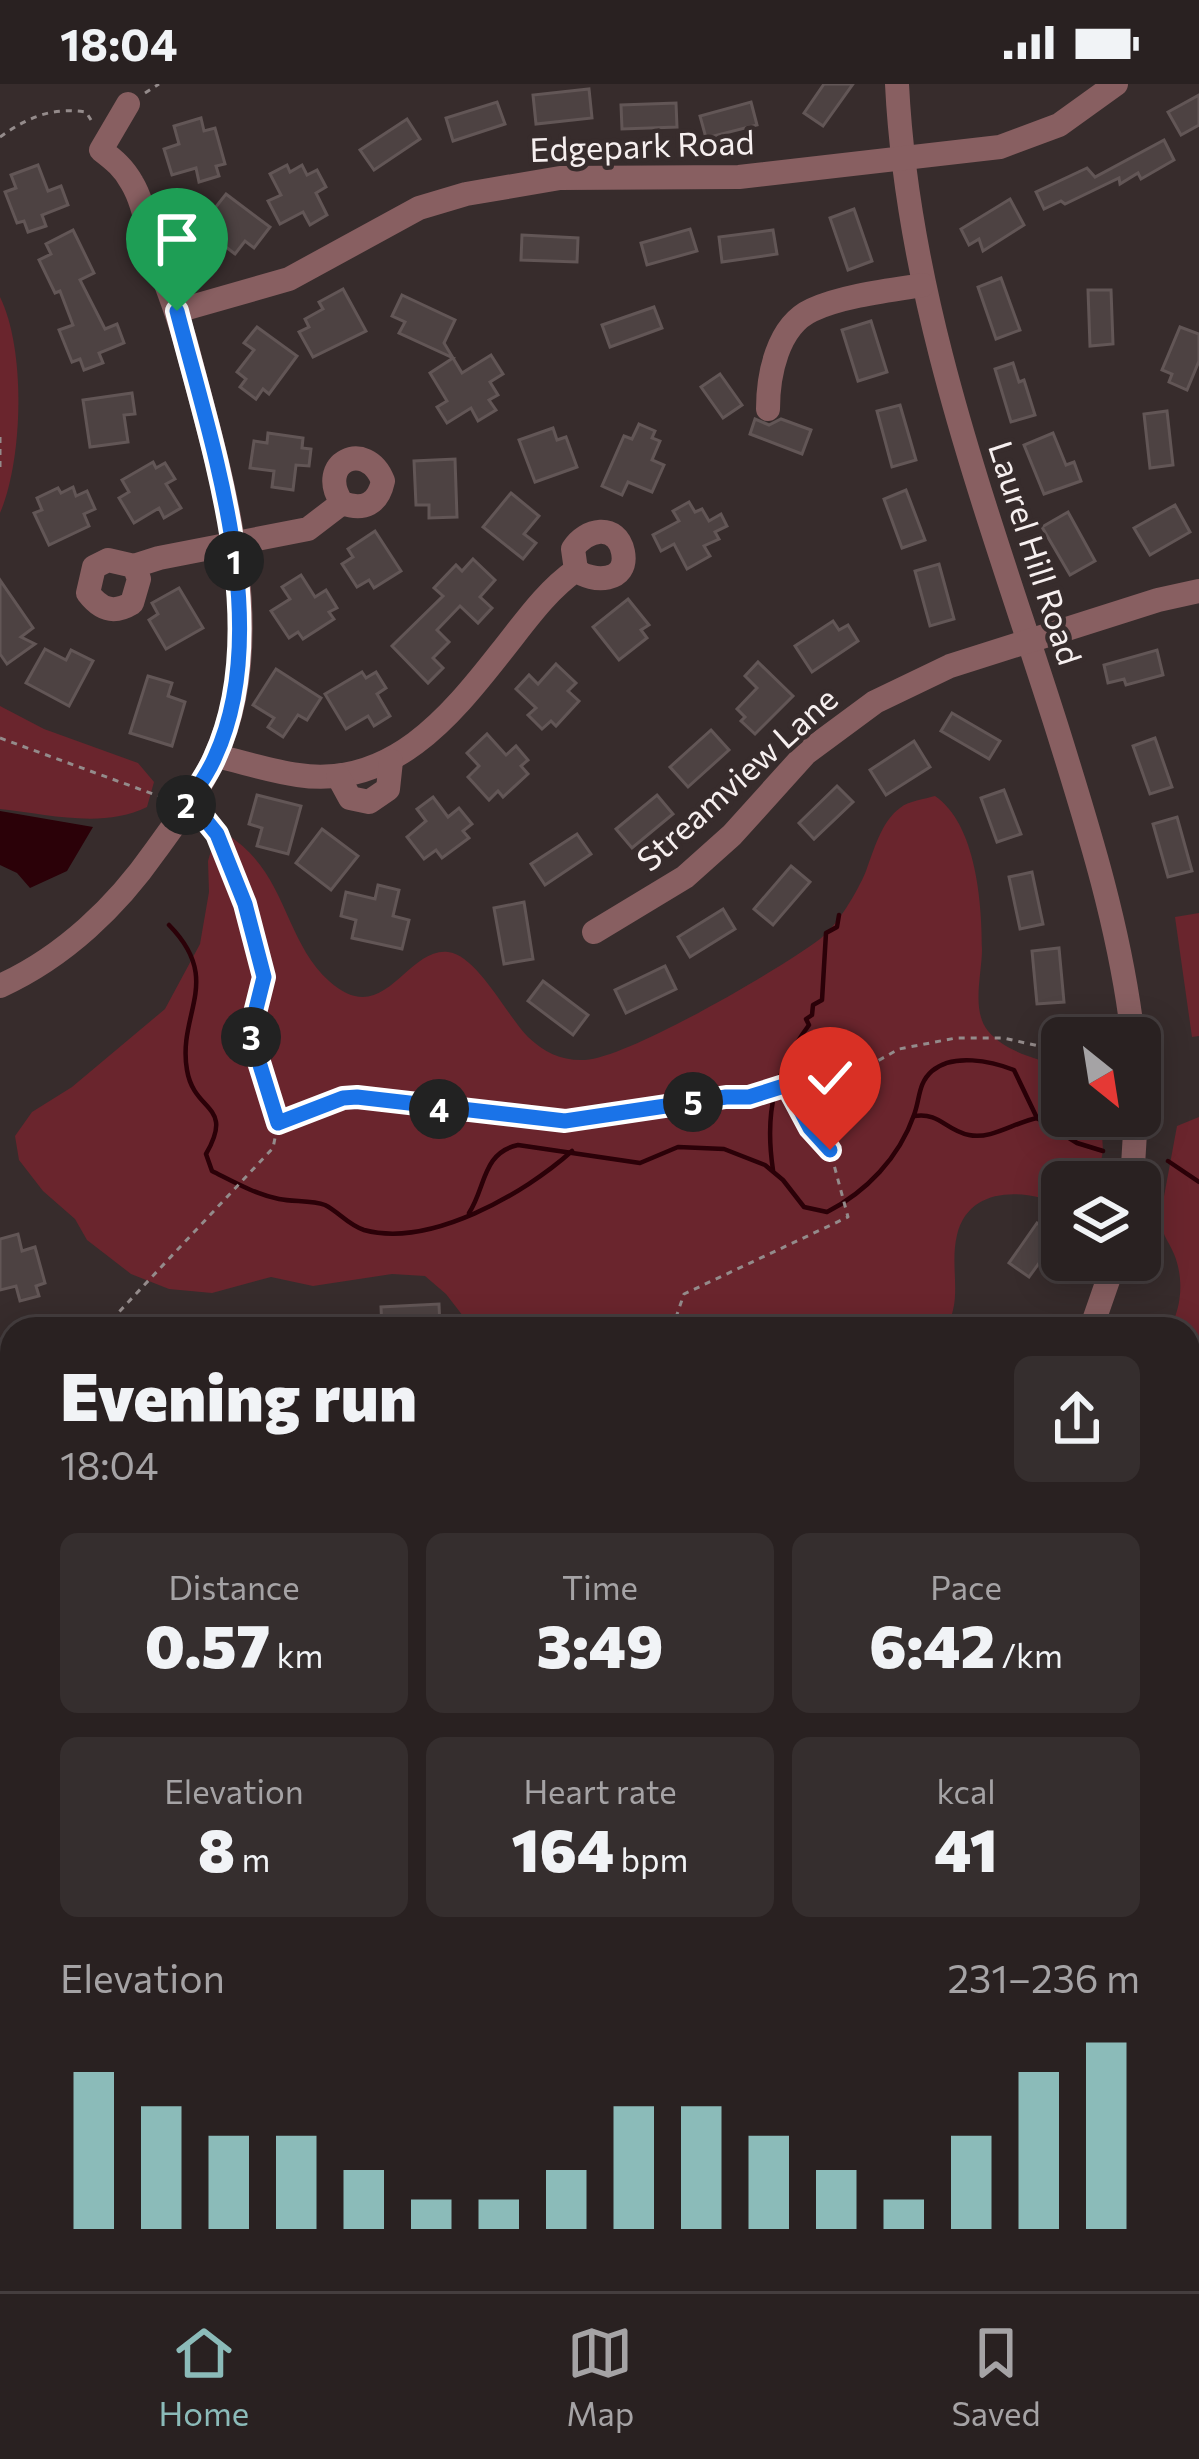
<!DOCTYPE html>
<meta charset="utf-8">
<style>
body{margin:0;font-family:Commissioner,sans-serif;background:#352e2e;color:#f1f3f6;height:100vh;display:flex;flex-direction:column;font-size:45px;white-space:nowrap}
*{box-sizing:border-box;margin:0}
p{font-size:39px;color:#a5a3a5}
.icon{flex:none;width:66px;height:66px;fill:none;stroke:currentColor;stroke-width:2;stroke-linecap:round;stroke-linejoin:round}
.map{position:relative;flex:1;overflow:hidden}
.side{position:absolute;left:0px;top:1233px;width:1200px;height:975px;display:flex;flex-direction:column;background:#292121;border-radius:36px 36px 0 0;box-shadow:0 6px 30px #0003,0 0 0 3px #453e3f}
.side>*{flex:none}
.needle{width:78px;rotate:150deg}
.fabs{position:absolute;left:1041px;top:933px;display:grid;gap:24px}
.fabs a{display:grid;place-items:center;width:120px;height:120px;border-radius:18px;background:#292121;box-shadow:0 6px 30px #0003,0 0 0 3px #453e3f;font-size:60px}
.pin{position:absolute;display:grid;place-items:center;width:102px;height:102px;color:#fff;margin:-123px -51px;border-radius:50% 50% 50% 0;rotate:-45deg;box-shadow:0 0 12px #0007}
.pin .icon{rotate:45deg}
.km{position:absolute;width:60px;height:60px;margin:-30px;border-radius:50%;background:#222;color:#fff;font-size:33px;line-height:60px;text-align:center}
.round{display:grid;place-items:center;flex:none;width:126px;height:126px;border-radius:18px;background:#352e2e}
.headline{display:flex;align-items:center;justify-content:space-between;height:204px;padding:0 60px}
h1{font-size:66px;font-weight:800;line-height:90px}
.stats{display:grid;grid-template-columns:repeat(3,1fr);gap:18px;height:204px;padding:12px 60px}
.stats div{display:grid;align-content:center;border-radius:18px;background:#352e2e;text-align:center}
.stats b{font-size:60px;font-weight:800}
.stats small{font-size:33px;font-weight:400}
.stats p{font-size:33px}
.chart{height:336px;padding:24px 60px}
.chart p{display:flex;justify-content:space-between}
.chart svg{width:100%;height:216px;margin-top:12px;stroke:#8bbbb9;stroke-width:6}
.status{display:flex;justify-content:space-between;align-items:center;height:84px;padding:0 60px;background:#292121;direction:ltr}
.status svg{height:33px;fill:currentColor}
.tab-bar{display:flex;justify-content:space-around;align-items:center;height:168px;border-top:3px solid #453e3f;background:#292121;font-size:33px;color:#a5a3a5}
.tab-bar a{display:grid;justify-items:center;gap:6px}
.tab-bar .selected{color:#8bbbb9}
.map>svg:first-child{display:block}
.green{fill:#6a252d}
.water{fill:#2b0108}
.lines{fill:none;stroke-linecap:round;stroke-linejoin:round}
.stream{stroke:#2b0108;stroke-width:4.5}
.building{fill:#4d4242;stroke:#625656;stroke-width:3}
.path{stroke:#948b8b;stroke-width:3;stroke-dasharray:6 6;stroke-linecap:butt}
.minor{stroke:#885f61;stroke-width:24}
.major{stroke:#e08d92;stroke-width:30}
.highway{stroke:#f6a6aa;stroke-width:36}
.route-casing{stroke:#fff;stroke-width:24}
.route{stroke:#1a73e8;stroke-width:15}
.labels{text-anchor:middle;stroke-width:9;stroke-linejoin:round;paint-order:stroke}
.street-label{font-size:33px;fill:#f6efef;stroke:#372c2c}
</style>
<div class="status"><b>18:04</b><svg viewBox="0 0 49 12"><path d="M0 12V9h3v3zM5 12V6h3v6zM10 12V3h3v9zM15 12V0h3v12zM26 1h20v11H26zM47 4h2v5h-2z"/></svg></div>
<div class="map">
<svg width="1199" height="2207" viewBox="0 0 1199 2207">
<rect width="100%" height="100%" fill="#372c2c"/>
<g class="green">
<path d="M0,213C26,266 23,375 0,429Z"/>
<path d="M0,622L44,645L138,679L154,698L147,723C103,745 47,730 0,725Z"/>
<path d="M935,712C976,740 982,818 982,865C982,890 971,926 988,947C1006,968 1036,975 1062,982V1032H1101L1103,1067L1097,1098H1062V1121C1026,1105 969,1101 957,1151C949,1184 964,1216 945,1245H473L446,1210L425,1192L392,1190L313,1202L271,1193L212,1209L169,1205L131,1190L87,1156L75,1135L43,1107L19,1076L15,1052L32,1028L72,1003L165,925L200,860L209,808L208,777L213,760L226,750C287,787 283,855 329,897C384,947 406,863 448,868C477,871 507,932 528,953C545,969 562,977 585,976C630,973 780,885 820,855C837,842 858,807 866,787C874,766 881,738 900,724C908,717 925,715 935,712Z"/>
<polygon points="1199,829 1199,952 1192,953 1175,833"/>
<path d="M1199,1033V1526L1188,1529V1245H1169C1182,1224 1184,1194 1174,1170C1168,1156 1161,1149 1160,1134L1177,1042Z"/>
</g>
<polygon class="water" points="0,727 93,743 67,787 30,804 17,789 0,781"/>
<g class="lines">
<g class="stream">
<path d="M169,841C224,897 177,929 187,986C194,1029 235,1020 206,1070L212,1087C234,1098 255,1110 279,1115C293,1118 312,1116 325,1121C339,1128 348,1141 364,1146C430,1164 524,1110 572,1067"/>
<path d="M914,1032C940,1028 945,1046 969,1051C991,1056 1015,1038 1037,1034"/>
<polyline points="1168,1077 1199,1098"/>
<path d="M773,1086C764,1026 775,987 809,941L806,935L812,931L813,921L822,916L826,849L837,843L839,831"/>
<path d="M469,1129C486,1103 482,1069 518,1061L640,1079L678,1063L724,1065L765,1081L783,1096L804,1123L827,1128C866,1108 899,1074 914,1031C920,1015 918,999 932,987C953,969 991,977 1014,986L1037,1034L1077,1059L1103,1067"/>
<polyline points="1188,1316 1199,1309"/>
</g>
</g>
<g class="building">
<polygon points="824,0 853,0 823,42 804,29"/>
<polygon points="589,5 592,34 536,40 533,11"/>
<polygon points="1199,11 1199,41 1181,51 1168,28"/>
<polygon points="497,18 505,40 453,57 446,34"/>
<polygon points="751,18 757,41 706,54 700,32"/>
<polygon points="676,19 677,43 622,45 621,21"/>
<polygon points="201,34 204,47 215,44 225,80 216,82 219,92 199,98 196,84 172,91 164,65 179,60 174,42"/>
<polygon points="407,35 420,55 374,86 360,66"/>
<polygon points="1164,56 1174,76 1141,95 1138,89 1120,100 1119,94 1065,120 1061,117 1044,125 1036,108 1087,84 1095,93"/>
<polygon points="38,81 48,107 61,102 68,121 42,131 46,142 28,148 24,137 17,139 5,108 16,104 11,91"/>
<polygon points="287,81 290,88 302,81 307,91 317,86 326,103 316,109 327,131 310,141 303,128 280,140 268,117 281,111 270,90"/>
<polygon points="226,110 270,143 254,164 245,157 235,170 200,143"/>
<polygon points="1010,115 1024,141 983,167 979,155 969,161 961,145"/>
<polygon points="854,125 872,177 848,186 830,134"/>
<polygon points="690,145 697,167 647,181 641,159"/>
<polygon points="73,146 94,189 80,196 105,245 117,240 124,259 99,269 103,279 84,286 80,275 72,278 59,246 73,241 60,207 55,209 39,176 51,170 46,160"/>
<polygon points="773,146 777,170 722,178 719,153"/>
<polygon points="522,151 578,154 577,178 521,176"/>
<polygon points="1001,194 1020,246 996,255 978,203"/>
<polygon points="343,205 366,247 313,273 299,248 309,243 305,235 323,225 319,218"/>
<polygon points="1088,206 1111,206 1113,260 1090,262"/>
<polygon points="402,211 455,236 444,259 462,289 491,271 503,290 490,298 498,311 489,316 496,326 478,337 471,324 447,339 437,323 447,317 430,289 453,274 399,249 405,238 392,232"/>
<polygon points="654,223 662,244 610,263 602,241"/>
<polygon points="871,237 887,288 858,297 842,246"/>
<polygon points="257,243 297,272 269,310 263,305 256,315 240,303 246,295 237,288 254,266 244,259"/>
<polygon points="1180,243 1199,250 1199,277 1187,306 1169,298 1172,290 1162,286"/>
<polygon points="1013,279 1019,298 1024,296 1035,331 1011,338 995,285"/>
<polygon points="720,290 742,321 723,334 701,303"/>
<polygon points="132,309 135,330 124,331 128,358 90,363 83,316"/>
<polygon points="900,321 916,376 892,383 877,327"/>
<polygon points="1167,327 1173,381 1150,384 1144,330"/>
<polygon points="755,335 769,341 781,335 811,346 802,370 750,350"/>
<polygon points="639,340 655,347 652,354 660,357 652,376 664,381 652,408 628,398 622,411 602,402 624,352 632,355"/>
<polygon points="553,344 557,356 566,353 577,383 535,398 519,356"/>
<polygon points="268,349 303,354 302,364 311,365 309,382 296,381 293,406 272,403 274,387 250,384 254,357 267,359"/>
<polygon points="1053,349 1066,381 1074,378 1081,397 1044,410 1024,361"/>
<polygon points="455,375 457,433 429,434 429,421 416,421 414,377"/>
<polygon points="153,378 156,384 165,379 175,395 166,400 181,424 164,434 159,424 134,439 119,414 129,408 122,396"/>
<polygon points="73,403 76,412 87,407 95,425 84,430 89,442 49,461 34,429 42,426 37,414 58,404 61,409"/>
<polygon points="906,406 925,456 902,464 884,415"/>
<polygon points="511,409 539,432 524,450 536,459 523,475 483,443"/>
<polygon points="689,418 695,428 702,425 709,437 721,430 727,442 715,448 719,455 704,462 710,472 687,485 674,460 661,467 653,451 679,437 673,427"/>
<polygon points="1175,421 1190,448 1150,471 1134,444"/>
<polygon points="1068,428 1095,477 1070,491 1042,443"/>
<polygon points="375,447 401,487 374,504 369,496 357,503 342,480 353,473 348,465"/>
<polygon points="473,475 495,496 480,513 492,524 478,539 460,522 437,546 449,558 433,574 443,584 428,599 392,562 443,512 434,504 456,481 462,487"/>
<polygon points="939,480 954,535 930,542 915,487"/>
<polygon points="301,491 315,513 326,506 337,524 329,528 334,535 303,555 298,548 289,554 271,527 290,515 282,503"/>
<polygon points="0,496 33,544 21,553 35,560 7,580 0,570"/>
<polygon points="179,504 203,544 166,565 149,536 158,530 152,519"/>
<polygon points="628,515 649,541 641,546 647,554 619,576 593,543"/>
<polygon points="833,537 839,546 848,541 858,557 812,588 795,562"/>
<polygon points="45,565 66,576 71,566 93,577 69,622 26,599"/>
<polygon points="1157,566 1163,591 1126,601 1124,595 1108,599 1104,581"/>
<polygon points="758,578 793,612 755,650 741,637 745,633 737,625 757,604 745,592"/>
<polygon points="556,580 576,599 568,607 579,617 556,642 551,637 542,645 528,631 536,624 516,605 529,591 538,600"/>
<polygon points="276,585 321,614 307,636 298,631 283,653 268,643 274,634 253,621"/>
<polygon points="362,588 366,594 376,588 386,604 377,610 390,632 374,642 368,632 346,645 325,610"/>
<polygon points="148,592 172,599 168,612 185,618 172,662 130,649"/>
<polygon points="952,629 1000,657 989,675 941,647"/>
<polygon points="711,646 729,666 688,703 670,683"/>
<polygon points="487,650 506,671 516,662 528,676 521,682 528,690 503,713 498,707 489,716 468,693 479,682 467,669"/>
<polygon points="1155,654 1172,703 1150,710 1133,662"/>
<polygon points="914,657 930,683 886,711 870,686"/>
<polygon points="837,702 853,718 814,755 799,739"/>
<polygon points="1004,706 1021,750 997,758 981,714"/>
<polygon points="257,711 301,722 288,770 257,762 262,744 249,740"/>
<polygon points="657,711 673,730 632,764 616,745"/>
<polygon points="433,713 448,733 459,724 472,740 463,747 469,754 442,774 436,766 424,775 407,753 426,737 417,725"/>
<polygon points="1177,733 1192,787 1168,793 1153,740"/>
<polygon points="322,745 358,772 331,806 296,779"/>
<polygon points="577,750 591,770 545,801 531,780"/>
<polygon points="791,782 810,798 773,841 754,825"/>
<polygon points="1032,788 1043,840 1020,845 1009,793"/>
<polygon points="378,801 399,806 393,832 409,836 402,865 352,854 356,836 341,832 346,808 375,815"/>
<polygon points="524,818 533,875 504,880 494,824"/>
<polygon points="723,825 735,845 690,873 678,853"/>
<polygon points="1059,864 1064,918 1037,920 1032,867"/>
<polygon points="665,882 676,905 626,929 615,906"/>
<polygon points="543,897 588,931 573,951 528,917"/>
<polygon points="1037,1139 1058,1153 1029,1193 1009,1179"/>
<polygon points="18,1150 22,1167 35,1163 45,1199 36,1202 39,1212 20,1217 16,1202 0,1206 0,1155"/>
<polygon points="439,1220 440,1245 382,1245 381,1223"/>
</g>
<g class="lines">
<g class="path">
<polyline points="145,9 159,0"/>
<path d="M0,53C28,33 52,23 86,28L91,36"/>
<polyline points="0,353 0,386"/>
<polyline points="0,654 164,714"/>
<polyline points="280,1039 343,1014 357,1013 565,1037 726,1013 767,1009 865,984 899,965 956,954 1003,954 1062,967"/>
<polyline points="103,1245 273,1064 278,1039 250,949 264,893 261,876 233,783 205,733"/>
<polyline points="672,1245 684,1210 848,1133 830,1066 800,1030 788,1003"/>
<polyline points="1188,2061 1199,2042"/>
<polyline points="690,2196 715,2207"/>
</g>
<g class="minor">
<path d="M897,0C908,224 990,433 1057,644C1089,746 1121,848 1133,954"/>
<polyline points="177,227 289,195 419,124 466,110 560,94 739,93 1000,63 1059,41 1116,0"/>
<path d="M768,325C768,292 777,242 812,226C841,212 891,206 923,201"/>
<path d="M134,482L139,495L132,519C114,530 101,526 88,509L94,483L108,476L134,482L159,474L308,445L342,419C315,379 366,354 383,397C378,420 364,427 342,419"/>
<path d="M216,672C243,678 270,687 298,691C391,705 450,633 501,568C525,538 545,508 576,486C592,499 629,499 623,468C617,438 585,445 573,465L576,486"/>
<polyline points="338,692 350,714 369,718 388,705 391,677"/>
<polyline points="594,848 685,793 732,751 806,669 875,618 950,582 1158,516 1199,507"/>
<path d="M0,902C64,873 117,822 156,766C177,737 200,706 215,673C273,549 219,387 187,263C178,230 166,200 154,168C147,146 144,119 132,99C124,84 114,76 101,66L128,20"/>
<polyline points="1132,1098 1136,1032"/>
<polyline points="1091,1245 1115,1176"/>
<polyline points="0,1347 12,1337"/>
<polyline points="0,1762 12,1767"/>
<polyline points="273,2196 283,2207"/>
<polyline points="25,2207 45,2196"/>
</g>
<polyline class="major" points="861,2207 865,2196"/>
<g class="highway">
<polyline points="0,1817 12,1822"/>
<polyline points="0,1865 12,1870"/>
<polyline points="782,2196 810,2207"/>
<polyline points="920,2196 949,2207"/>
</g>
</g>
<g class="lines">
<defs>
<path id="route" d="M177,227C211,359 275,542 215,673C208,690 196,706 186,721L200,729L217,750L245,820L264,893L250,949L278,1039L343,1014L357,1013L565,1037L726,1013H749L787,1001L810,1044L830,1066"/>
</defs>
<use href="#route" class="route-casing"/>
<use href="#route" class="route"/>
</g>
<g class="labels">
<g class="street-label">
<text transform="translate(642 62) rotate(-2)" y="12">Edgepark Road</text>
<text transform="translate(1035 469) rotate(72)" y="12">Laurel Hill Road</text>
<text transform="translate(737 695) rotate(-42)" y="12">Streamview Lane</text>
</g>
</g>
</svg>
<div class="fabs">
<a><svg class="needle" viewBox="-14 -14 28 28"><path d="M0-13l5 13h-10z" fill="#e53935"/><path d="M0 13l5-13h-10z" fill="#a5a3a5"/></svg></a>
<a><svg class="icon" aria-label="layers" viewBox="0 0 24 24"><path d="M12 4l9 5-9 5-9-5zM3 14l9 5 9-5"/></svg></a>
</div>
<div class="pin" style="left:177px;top:227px;background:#1e9e55"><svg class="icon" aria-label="arrive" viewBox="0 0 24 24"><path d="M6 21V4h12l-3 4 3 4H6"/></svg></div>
<div class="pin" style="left:830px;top:1066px;background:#d93025"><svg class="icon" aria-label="check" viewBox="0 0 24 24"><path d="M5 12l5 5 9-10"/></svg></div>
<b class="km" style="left:234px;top:477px">1</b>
<b class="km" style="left:186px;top:721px">2</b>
<b class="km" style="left:251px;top:953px">3</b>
<b class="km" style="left:439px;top:1025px">4</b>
<b class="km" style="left:693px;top:1018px">5</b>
<section class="side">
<div class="headline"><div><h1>Evening run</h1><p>18:04</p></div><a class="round"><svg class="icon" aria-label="share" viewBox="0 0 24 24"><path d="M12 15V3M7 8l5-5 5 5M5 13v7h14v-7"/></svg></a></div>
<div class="stats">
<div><p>Distance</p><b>0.57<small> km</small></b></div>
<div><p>Time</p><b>3:49</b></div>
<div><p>Pace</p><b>6:42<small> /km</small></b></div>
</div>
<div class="stats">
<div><p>Elevation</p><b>8<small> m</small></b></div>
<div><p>Heart rate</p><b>164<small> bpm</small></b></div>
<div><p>kcal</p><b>41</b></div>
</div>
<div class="chart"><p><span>Elevation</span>231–236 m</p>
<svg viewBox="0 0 160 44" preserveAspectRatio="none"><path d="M5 44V12M15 44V19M25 44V25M35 44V25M45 44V32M55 44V38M65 44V38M75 44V32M85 44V19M95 44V19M105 44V25M115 44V32M125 44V38M135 44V25M145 44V12M155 44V6"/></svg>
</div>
</section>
</div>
<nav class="tab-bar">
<a class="selected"><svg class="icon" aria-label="home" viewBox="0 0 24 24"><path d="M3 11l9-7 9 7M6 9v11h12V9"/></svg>Home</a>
<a><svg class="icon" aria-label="map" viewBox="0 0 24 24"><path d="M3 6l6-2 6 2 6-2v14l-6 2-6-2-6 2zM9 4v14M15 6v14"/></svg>Map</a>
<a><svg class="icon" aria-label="saved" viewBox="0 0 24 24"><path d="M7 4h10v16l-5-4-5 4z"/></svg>Saved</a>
</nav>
